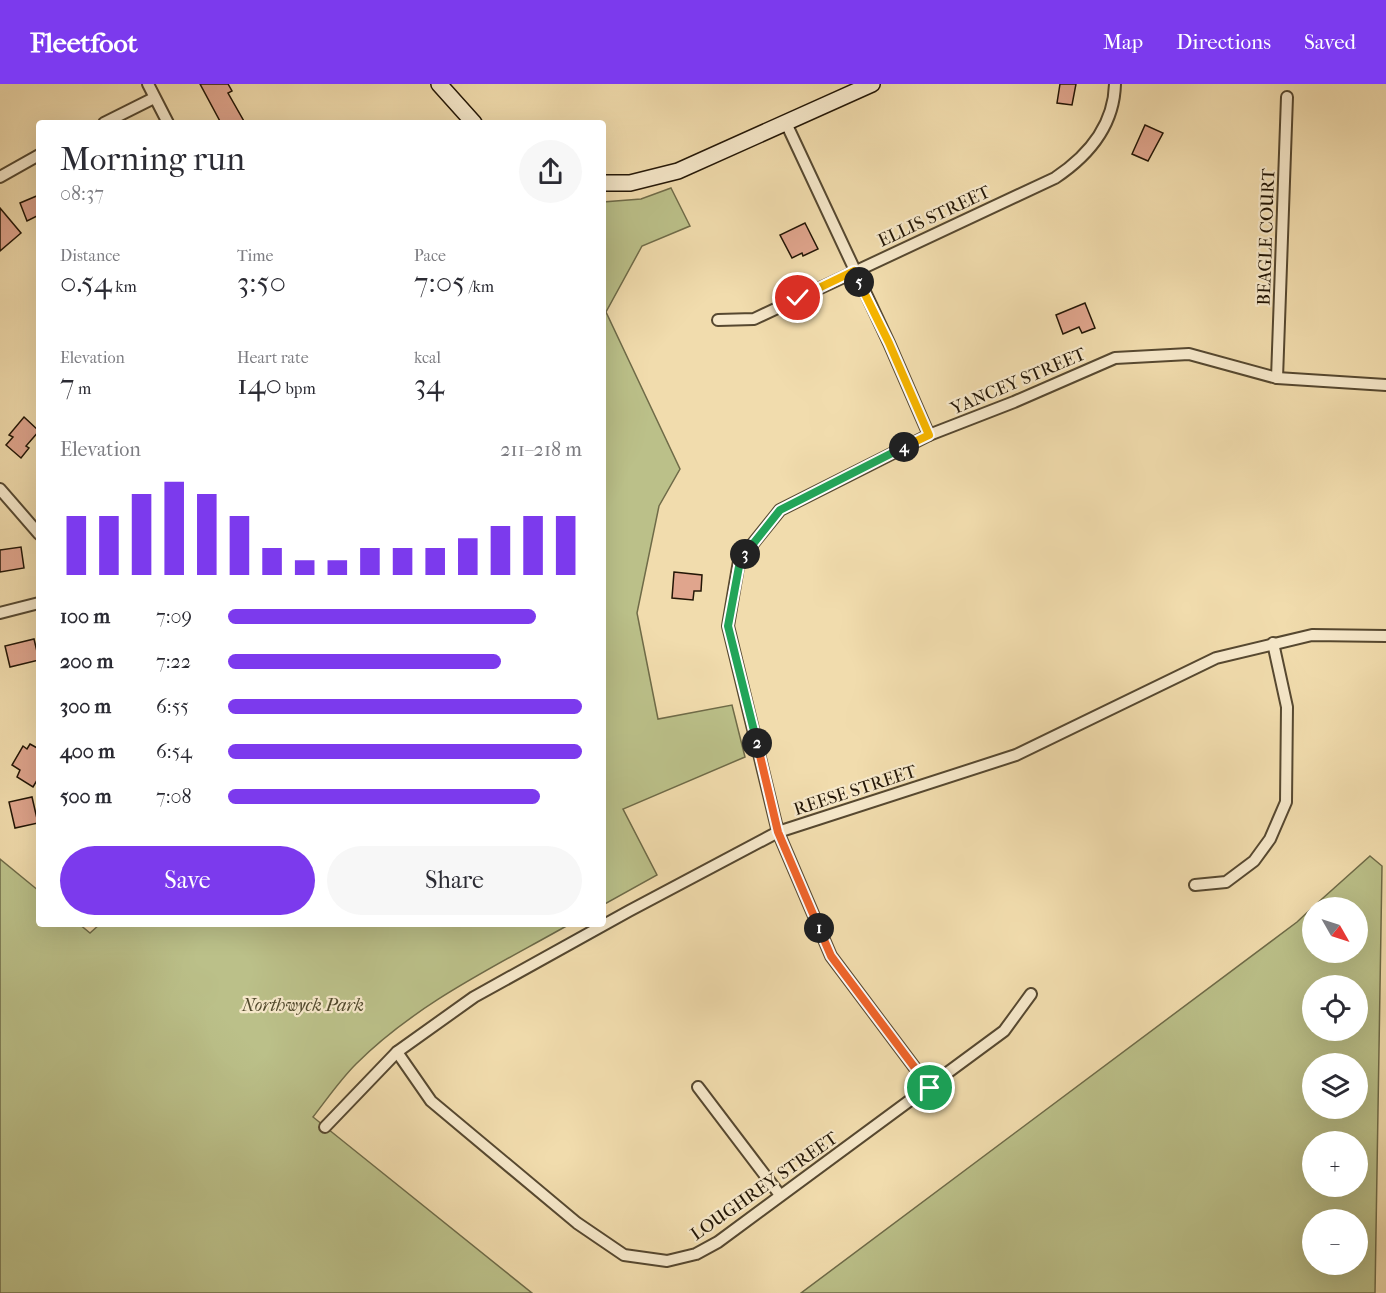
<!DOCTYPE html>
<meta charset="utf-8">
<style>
body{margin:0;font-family:"IM FELL French Canon",serif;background:#f7f7f7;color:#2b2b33;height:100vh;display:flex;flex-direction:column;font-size:22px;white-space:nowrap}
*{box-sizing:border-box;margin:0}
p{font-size:20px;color:#7c7c81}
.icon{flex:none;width:33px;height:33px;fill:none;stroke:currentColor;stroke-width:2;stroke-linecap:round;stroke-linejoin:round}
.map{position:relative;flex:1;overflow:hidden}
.side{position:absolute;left:36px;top:36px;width:570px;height:807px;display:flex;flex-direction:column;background:#fff;border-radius:6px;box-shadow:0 6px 24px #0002}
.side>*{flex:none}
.needle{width:39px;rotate:129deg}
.fabs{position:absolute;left:1302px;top:813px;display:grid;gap:12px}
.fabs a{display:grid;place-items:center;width:66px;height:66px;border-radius:50%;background:#fff;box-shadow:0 6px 24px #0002;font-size:30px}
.pin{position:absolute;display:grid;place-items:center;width:51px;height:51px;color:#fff;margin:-26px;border:3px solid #fff;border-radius:50%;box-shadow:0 2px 6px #0007}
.km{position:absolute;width:30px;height:30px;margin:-15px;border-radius:50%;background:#222;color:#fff;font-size:16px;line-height:30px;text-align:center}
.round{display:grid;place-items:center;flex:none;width:63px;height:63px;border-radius:32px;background:#f7f7f7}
.summary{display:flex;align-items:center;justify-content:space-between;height:102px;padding:0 24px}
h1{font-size:33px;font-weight:600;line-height:45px}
.figures{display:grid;grid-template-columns:repeat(3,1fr);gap:9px;height:102px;padding:6px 24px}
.figures div{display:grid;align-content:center}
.figures b{font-size:30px;font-weight:600}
.figures small{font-size:16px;font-weight:400}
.figures p{font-size:16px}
.chart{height:168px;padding:12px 24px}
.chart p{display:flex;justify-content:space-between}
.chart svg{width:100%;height:108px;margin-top:6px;stroke:#7c3aed;stroke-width:6}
.primary-button{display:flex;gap:12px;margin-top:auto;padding:12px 24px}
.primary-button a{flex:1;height:69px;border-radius:36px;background:#7c3aed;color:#fff;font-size:24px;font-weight:600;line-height:69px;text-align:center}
.primary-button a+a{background:#f7f7f7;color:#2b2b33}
ul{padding:0 24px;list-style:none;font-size:20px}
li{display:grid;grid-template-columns:96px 72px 1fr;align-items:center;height:45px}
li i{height:15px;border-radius:8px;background:#7c3aed}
header{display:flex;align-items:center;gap:36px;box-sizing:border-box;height:84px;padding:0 30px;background:#7c3aed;color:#fff}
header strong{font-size:28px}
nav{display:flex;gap:33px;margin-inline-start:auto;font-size:21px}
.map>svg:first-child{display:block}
.green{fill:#bbc089;stroke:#6f6b48;stroke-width:1.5;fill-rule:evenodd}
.building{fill:#e0a58d;stroke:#231606;stroke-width:1.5}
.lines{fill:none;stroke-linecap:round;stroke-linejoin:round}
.street-casing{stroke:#564830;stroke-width:14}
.secondary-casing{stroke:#231606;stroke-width:18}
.street{stroke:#f6e8ca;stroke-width:10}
.secondary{stroke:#f6e8ca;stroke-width:15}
.split-1-casing{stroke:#fff;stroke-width:12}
.split-2-casing{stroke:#fff;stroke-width:12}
.split-3-casing{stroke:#fff;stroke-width:12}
.split-4-casing{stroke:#fff;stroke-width:12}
.split-5-casing{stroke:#fff;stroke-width:12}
.split-6-casing{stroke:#fff;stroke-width:12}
.split-1{stroke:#f0652b;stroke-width:8}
.split-2{stroke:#f0652b;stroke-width:8}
.split-3{stroke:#22a559;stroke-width:8}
.split-4{stroke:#22a559;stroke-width:8}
.split-5{stroke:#f5b400;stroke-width:8}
.split-6{stroke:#f5b400;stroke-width:8}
.labels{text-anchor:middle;stroke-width:4.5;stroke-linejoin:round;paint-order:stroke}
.street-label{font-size:18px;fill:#231606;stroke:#f6e8ca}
.park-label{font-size:18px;font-style:italic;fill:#51492d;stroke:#f6e8ca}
</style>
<header>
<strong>Fleetfoot</strong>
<nav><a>Map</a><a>Directions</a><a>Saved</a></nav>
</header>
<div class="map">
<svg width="1386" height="1209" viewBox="0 0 1386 1209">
<rect width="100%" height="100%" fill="#f1dcad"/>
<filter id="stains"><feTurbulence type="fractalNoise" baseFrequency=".00333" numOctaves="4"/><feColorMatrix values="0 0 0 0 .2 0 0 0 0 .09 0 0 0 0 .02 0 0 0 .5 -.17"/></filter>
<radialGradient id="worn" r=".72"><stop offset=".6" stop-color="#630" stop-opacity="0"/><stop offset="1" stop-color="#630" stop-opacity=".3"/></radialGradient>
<g class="green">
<polygon points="671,104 690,142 642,162 606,228 680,385 659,422 637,529 658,635 732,621 745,673 623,725 657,791 603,821 603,118 641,115"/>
<path d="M1370,772L1382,782L1375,1209H801L1297,838L1312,824V868H1358V824L1313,823ZM1312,902H1358V946H1312ZM1312,980H1358V1024H1312ZM1312,1058H1358V1102H1312ZM1312,1136H1358V1180H1312Z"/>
<path d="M0,775L39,807V840H79L90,849L100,840H570C496,882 417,919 356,980C340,996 327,1015 313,1033L532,1209H0Z"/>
</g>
<g class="building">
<polygon points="200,0 228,0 232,7 228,9 245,39 221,39"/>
<polygon points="1060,0 1076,0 1072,21 1057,19"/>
<polygon points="1145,41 1163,49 1148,77 1132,70"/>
<polygon points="39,111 39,131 27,137 20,119"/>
<polygon points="0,124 21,149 0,167"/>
<polygon points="805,139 818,165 803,172 802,169 792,174 780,151"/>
<polygon points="1085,219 1095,244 1082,249 1079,243 1063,250 1056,231"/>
<polygon points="24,333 39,347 26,362 29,364 21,374 6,361 13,353 9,351"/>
<polygon points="21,463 24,484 0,488 0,466"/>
<polygon points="674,488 702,491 701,507 694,507 693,516 672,514"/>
<polygon points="34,555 39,576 10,583 5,562"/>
<polygon points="30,660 39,665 39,693 33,703 17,693 20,686 12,681 23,662 27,665"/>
<polygon points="32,713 38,739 15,744 9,718"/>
</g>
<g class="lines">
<defs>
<g id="street">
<polyline points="148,0 168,39"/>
<polyline points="104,39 154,14"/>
<polyline points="786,39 889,259 929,351"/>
<polyline points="0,93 39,71"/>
<path d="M718,236L754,235L1055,94C1088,72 1114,41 1115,0"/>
<polyline points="1277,294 1287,13"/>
<polyline points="0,405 39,450"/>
<polyline points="0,529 39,519"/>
<polyline points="1195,801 1226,798 1254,777 1270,755 1286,718 1287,623 1273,559"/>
<polyline points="397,968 431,1017 577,1139 624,1171 667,1177 696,1170 718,1158 1004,947 1031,910"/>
<polyline points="698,1003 780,1111"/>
<polyline points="930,1004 831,872 778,748 728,542 739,477 780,426 929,351 1014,318 1115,274 1189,270 1277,294 1386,301"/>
<polyline points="325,1043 397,968 474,913 629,827 778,748 1016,671 1216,574 1312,551 1386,552"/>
</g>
<g id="secondary">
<polyline points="439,0 474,39"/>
<polyline points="603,99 630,99 678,87 872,0"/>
</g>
</defs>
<use href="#street" class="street-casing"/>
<use href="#secondary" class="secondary-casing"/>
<use href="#street" class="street"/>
<use href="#secondary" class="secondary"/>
</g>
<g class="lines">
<defs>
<polyline id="split-1" points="819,844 831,872 930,1004"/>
<polyline id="split-2" points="757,659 778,748 819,844"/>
<polyline id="split-3" points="745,470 740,477 728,542 757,659"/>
<polyline id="split-4" points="745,470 780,426 904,363"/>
<polyline id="split-5" points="859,198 889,259 929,351 904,363"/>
<polyline id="split-6" points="798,214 854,187 859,198"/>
</defs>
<use href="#split-1" class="split-1-casing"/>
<use href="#split-2" class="split-2-casing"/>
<use href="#split-3" class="split-3-casing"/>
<use href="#split-4" class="split-4-casing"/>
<use href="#split-5" class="split-5-casing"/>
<use href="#split-6" class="split-6-casing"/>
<use href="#split-1" class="split-1"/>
<use href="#split-2" class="split-2"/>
<use href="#split-3" class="split-3"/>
<use href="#split-4" class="split-4"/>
<use href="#split-5" class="split-5"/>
<use href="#split-6" class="split-6"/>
</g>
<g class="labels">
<g class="street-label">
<text transform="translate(934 132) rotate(-25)" y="6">ELLIS STREET</text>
<text transform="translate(1266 153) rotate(-88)" y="6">BEAGLE COURT</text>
<text transform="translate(1018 297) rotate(-23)" y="6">YANCEY STREET</text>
<text transform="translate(855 706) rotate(-18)" y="6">REESE STREET</text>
<text transform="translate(764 1102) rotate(-35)" y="6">LOUGHREY STREET</text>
</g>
<g class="park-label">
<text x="303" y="927">Northwyck Park</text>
</g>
</g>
<rect width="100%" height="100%" filter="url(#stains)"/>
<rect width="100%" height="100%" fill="url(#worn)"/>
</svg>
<div class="fabs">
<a><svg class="needle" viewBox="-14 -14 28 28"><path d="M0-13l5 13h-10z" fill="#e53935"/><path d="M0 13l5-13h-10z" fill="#7c7c81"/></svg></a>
<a><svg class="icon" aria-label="locate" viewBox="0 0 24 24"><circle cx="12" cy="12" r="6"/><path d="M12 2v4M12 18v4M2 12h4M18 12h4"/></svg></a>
<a><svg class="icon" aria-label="layers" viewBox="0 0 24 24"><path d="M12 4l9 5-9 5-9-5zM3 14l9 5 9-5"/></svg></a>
<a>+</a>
<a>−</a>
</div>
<div class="pin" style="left:930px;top:1004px;background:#1e9e55"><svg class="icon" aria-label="arrive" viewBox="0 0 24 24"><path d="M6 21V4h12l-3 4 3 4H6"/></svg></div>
<div class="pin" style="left:798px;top:214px;background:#d93025"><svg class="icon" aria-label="check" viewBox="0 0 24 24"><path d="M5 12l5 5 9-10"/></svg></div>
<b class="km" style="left:819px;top:844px">1</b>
<b class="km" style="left:757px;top:659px">2</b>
<b class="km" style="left:745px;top:470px">3</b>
<b class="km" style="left:904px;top:363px">4</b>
<b class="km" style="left:859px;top:198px">5</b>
<section class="side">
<div class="summary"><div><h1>Morning run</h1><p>08:37</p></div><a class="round"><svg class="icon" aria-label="share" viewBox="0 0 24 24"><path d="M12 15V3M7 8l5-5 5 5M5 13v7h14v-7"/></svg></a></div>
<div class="figures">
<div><p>Distance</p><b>0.54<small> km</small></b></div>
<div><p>Time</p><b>3:50</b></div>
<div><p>Pace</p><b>7:05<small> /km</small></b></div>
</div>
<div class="figures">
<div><p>Elevation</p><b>7<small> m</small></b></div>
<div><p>Heart rate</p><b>140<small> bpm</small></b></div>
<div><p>kcal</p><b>34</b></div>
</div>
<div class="chart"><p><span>Elevation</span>211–218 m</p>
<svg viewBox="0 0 160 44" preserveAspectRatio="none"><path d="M5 44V20M15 44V20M25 44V11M35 44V6M45 44V11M55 44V20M65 44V33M75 44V38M85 44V38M95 44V33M105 44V33M115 44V33M125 44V29M135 44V24M145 44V20M155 44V20"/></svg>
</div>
<ul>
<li><b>100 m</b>7:09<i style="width:87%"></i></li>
<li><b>200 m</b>7:22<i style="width:77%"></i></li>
<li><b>300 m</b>6:55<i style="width:100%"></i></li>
<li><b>400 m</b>6:54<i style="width:100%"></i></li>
<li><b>500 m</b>7:08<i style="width:88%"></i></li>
</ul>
<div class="primary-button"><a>Save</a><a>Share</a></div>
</section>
</div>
